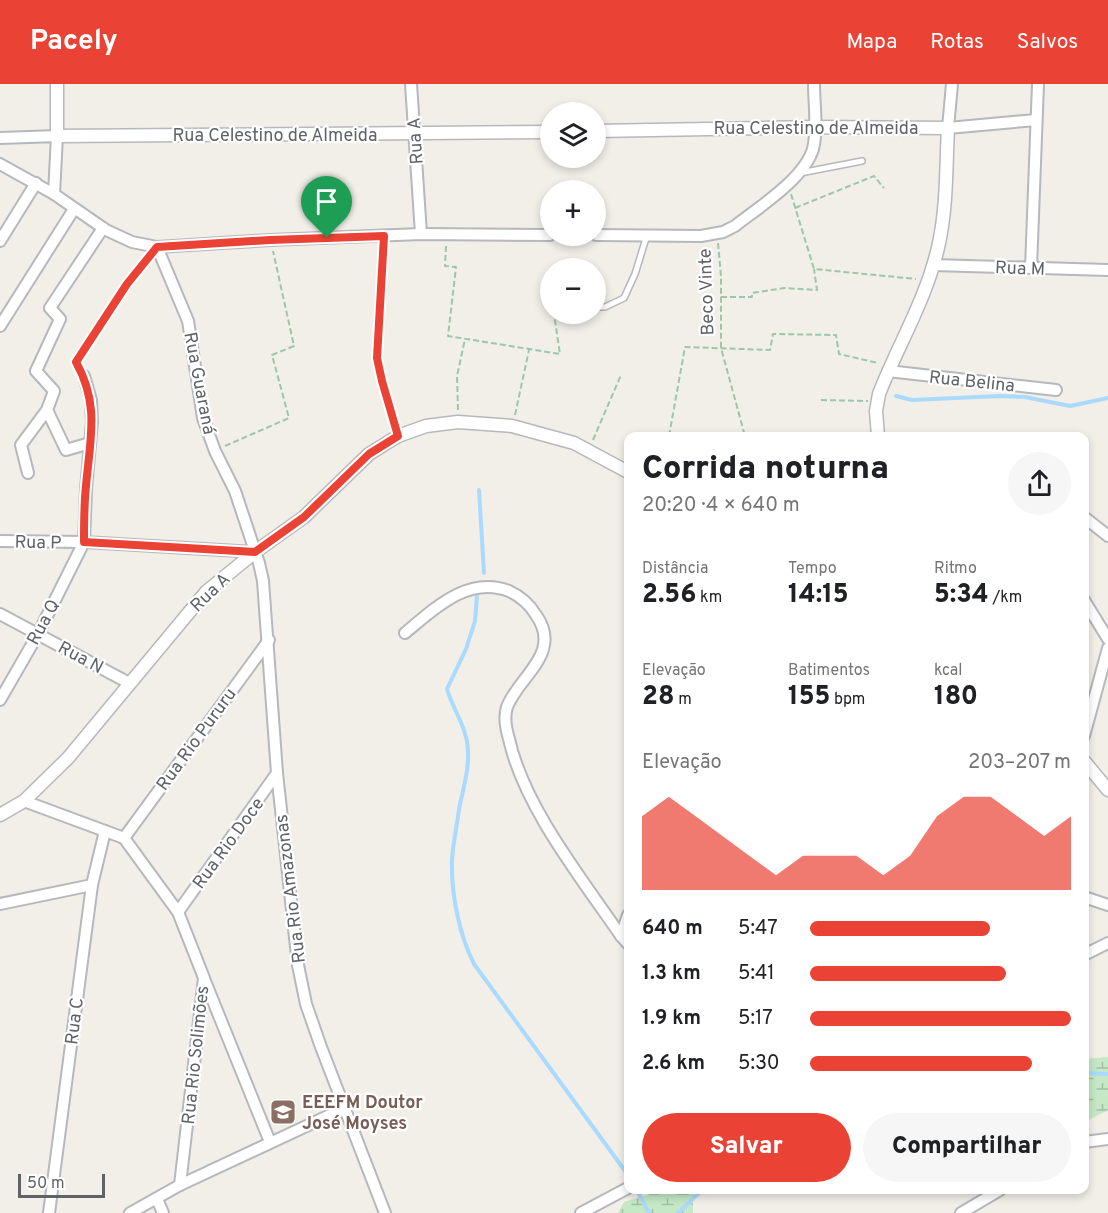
<!DOCTYPE html>
<html lang="pt">
<meta charset="utf-8">
<style>
body{margin:0;font-family:Overpass,sans-serif;background:#f6f6f6;color:#202124;height:100vh;display:flex;flex-direction:column;font-size:22px;white-space:nowrap}
*{box-sizing:border-box;margin:0}
p{font-size:20px;color:#757577}
.icon{flex:none;width:33px;height:33px;fill:none;stroke:currentColor;stroke-width:2;stroke-linecap:round;stroke-linejoin:round}
.map{position:relative;flex:1;overflow:hidden}
.details{position:absolute;left:624px;top:348px;width:465px;height:762px;display:flex;flex-direction:column;background:#fff;border-radius:12px;box-shadow:0 3px 9px #0003}
.details>*{flex:none}
.controls{position:absolute;left:540px;top:18px;display:grid;gap:12px}
.controls a{display:grid;place-items:center;width:66px;height:66px;border-radius:50%;background:#fff;box-shadow:0 3px 9px #0003;font-size:30px}
.scale{position:absolute;left:18px;bottom:15px;width:87px;box-sizing:border-box;padding-left:6px;border:3px solid #5f6368;border-top:0;font-size:16px;line-height:21px;white-space:nowrap;color:#5f6368;-webkit-text-stroke:4px #fff;paint-order:stroke}
.pin{position:absolute;display:grid;place-items:center;width:51px;height:51px;color:#fff;margin:-62px -26px;border-radius:50% 50% 50% 0;rotate:-45deg;box-shadow:0 0 6px #0007}
.pin .icon{rotate:45deg}
.round{display:grid;place-items:center;flex:none;width:63px;height:63px;border-radius:32px;background:#f6f6f6}
.overview{display:flex;align-items:center;justify-content:space-between;height:102px;padding:0 18px}
h1{font-size:33px;font-weight:800;line-height:45px}
.stats{display:grid;grid-template-columns:repeat(3,1fr);gap:9px;height:102px;padding:6px 18px}
.stats div{display:grid;align-content:center}
.stats b{font-size:26px;font-weight:800}
.stats small{font-size:16px;font-weight:400}
.stats p{font-size:16px}
.chart{height:168px;padding:12px 18px}
.chart p{display:flex;justify-content:space-between}
.chart svg{width:100%;height:108px;margin-top:6px;fill:#ea4335;opacity:.7}
.action{display:flex;gap:12px;margin-top:auto;padding:12px 18px}
.action a{flex:1;height:69px;border-radius:36px;background:#ea4335;color:#fff;font-size:24px;font-weight:800;line-height:69px;text-align:center}
.action a+a{background:#f6f6f6;color:#202124}
ul{padding:0 18px;list-style:none;font-size:20px}
li{display:grid;grid-template-columns:96px 72px 1fr;align-items:center;height:45px}
li i{height:15px;border-radius:8px;background:#ea4335}
header{display:flex;align-items:center;gap:36px;box-sizing:border-box;height:84px;padding:0 30px;background:#ea4335;color:#fff}
header strong{font-size:28px}
nav{display:flex;gap:33px;margin-inline-start:auto;font-size:21px}
.map>svg:first-child{display:block}
.wetland{fill:url(#wetland-marsh)}
.lines{fill:none;stroke-linecap:round;stroke-linejoin:round}
.stream{stroke:#aadaff;stroke-width:4}
.service-casing{stroke:#b5b8bc;stroke-width:8}
.minor-casing{stroke:#b5b8bc;stroke-width:14}
.tertiary-casing{stroke:#b5b8bc;stroke-width:15}
.path{stroke:#9cc7a9;stroke-width:2;stroke-dasharray:6 3;stroke-linecap:butt}
.service{stroke:#fff;stroke-width:5}
.minor{stroke:#fff;stroke-width:10}
.tertiary{stroke:#fff;stroke-width:12}
.route-casing{stroke:#fff;stroke-width:12}
.route{stroke:#ea4335;stroke-width:8}
.labels{text-anchor:middle;stroke-width:4.5;stroke-linejoin:round;paint-order:stroke}
.street-label{font-size:18px;fill:#5f6368;stroke:#fff}
.education-label{font-size:18px;font-weight:bold;fill:#785e54;stroke:#fff;text-anchor:start}
</style>
<header>
<strong>Pacely</strong>
<nav><a>Mapa</a><a>Rotas</a><a>Salvos</a></nav>
</header>
<div class="map">
<svg width="1108" height="1129" viewBox="0 0 1108 1129">
<defs>
<pattern id="wetland-marsh" width="20" height="14" patternUnits="userSpaceOnUse" patternTransform="scale(1.5)"><rect width="20" height="14" fill="#c5e8c5"/><path d="M1 5h8M5 5V1M11 12h8M15 12V8" fill="none" stroke="#a3c0a4"/></pattern>
</defs>
<rect width="100%" height="100%" fill="#f1efe8"/>
<g class="wetland">
<polygon points="1108,973 1108,1026 1085,1038 1085,975"/>
<polygon points="664,1106 696,1106 693,1116 693,1129 618,1129 624,1118"/>
</g>
<g class="lines">
<g class="stream">
<polyline points="896,312 912,316 1000,312 1025,313 1070,322 1108,314"/>
<polyline points="479,406 484,489"/>
<path d="M477,512L475,537L466,565L447,605C453,626 467,643 468,666C469,687 463,705 459,725C457,742 453,759 452,776C451,810 459,850 474,880L628,1091"/>
<polyline points="1084,989 1108,990"/>
<polyline points="637,1106 649,1129"/>
<polyline points="678,1129 702,1106"/>
</g>
<defs>
<g id="service">
<polyline points="800,89 862,77"/>
<polyline points="596,223 605,223 624,214 635,190 647,151"/>
<path d="M382,297C372,250 381,200 384,152"/>
</g>
<g id="minor">
<polyline points="411,0 421,150"/>
<polyline points="952,0 948,44 1036,36"/>
<polyline points="0,54 57,52 54,110"/>
<polyline points="0,80 54,110 106,146 132,158 157,163 270,156 421,150 550,151"/>
<path d="M596,151L701,152L723,148L735,142C759,123 804,95 813,65C818,45 814,20 814,0"/>
<polyline points="0,157 36,99"/>
<polyline points="157,163 188,237 203,334 215,367 235,407 259,479 263,497 277,689 298,881 306,920 321,963 385,1129"/>
<polyline points="933,181 1108,186"/>
<polyline points="1031,184 1038,0"/>
<polyline points="0,242 74,125"/>
<polyline points="888,287 1056,306"/>
<polyline points="47,326 66,366 90,359"/>
<polyline points="28,389 21,361 47,326 54,307 36,287 60,235 50,224 103,144"/>
<polyline points="1084,433 1108,452"/>
<polyline points="0,457 84,458 255,468"/>
<polyline points="1084,516 1108,555"/>
<polyline points="0,530 129,599"/>
<path d="M405,549C434,525 468,491 509,507C520,512 530,521 536,531C563,569 519,592 507,623C504,632 506,645 509,655C524,723 582,795 621,852L628,860"/>
<polyline points="0,616 38,550 84,458 86,405 92,338 91,316 84,292"/>
<polyline points="1084,652 1108,564"/>
<polyline points="24,717 124,754 178,828 204,894 180,1101"/>
<polyline points="124,754 269,556"/>
<polyline points="1084,813 1108,821"/>
<polyline points="0,820 92,801"/>
<polyline points="178,828 277,689"/>
<polyline points="621,852 628,831"/>
<polyline points="1084,871 1108,859"/>
<polyline points="205,897 270,1058"/>
<polyline points="1084,1058 1108,1055"/>
<polyline points="157,1115 163,1129"/>
<polyline points="49,1129 92,801 105,747"/>
<polyline points="130,1129 180,1101 345,1024"/>
<polyline points="581,1129 628,1104"/>
<polyline points="961,1129 1000,1106"/>
</g>
<g id="tertiary">
<polyline points="57,0 57,52 550,48"/>
<path d="M596,47L814,43L948,44C946,82 947,122 939,159C928,212 898,261 879,310L876,327L878,352"/>
<polyline points="1084,677 1108,706"/>
<polyline points="0,731 24,717 68,674 206,508 255,468 304,433 369,370 398,352 426,342 458,338 512,342 574,359 628,388"/>
</g>
</defs>
<use href="#service" class="service-casing"/>
<use href="#minor" class="minor-casing"/>
<use href="#tertiary" class="tertiary-casing"/>
<g class="path">
<polyline points="791,110 814,185 916,195"/>
<polyline points="795,124 874,92 884,104"/>
<polyline points="718,159 721,192 721,264 745,352"/>
<polyline points="446,162 445,182 456,183 448,252 560,270 554,230"/>
<polyline points="721,213 752,213 752,209 784,204 817,206 814,185"/>
<polyline points="79,283 76,277 127,199 150,172"/>
<polyline points="384,305 395,340"/>
<polyline points="821,316 868,317"/>
<polyline points="458,326 457,292 465,255"/>
<polyline points="515,331 529,266"/>
<polyline points="669,352 685,263 770,266 773,250 836,251 839,270 878,279"/>
<polyline points="593,356 621,291"/>
<polyline points="225,362 289,334 272,271 294,262 273,167"/>
</g>
<use href="#service" class="service"/>
<use href="#minor" class="minor"/>
<use href="#tertiary" class="tertiary"/>
</g>
<g class="lines">
<defs>
<path id="route" d="M384,152L377,274L382,297L398,352L369,370L304,433L255,468L84,458C84,440 84,420 86,402C90,355 100,321 76,278L127,200L157,163L270,156Z"/>
</defs>
<use href="#route" class="route-casing"/>
<use href="#route" class="route"/>
</g>
<defs>
<symbol id="school-square" viewBox="-11 -11 22 22"><rect x="-9" y="-9" width="18" height="18" rx="4" fill="#8d6e63" stroke="#fff"/><path d="M0-5L7-2L0 1L-7-2ZM-4 1L0 2.5L4 1V4Q0 6-4 4Z" fill="#fff"/></symbol>
</defs>
<g fill-rule="evenodd">
<use href="#school-square" x="268" y="1013" width="30" height="30"/>
</g>
<g class="labels">
<g class="street-label">
<text x="816" y="50">Rua Celestino de Almeida</text>
<text x="275" y="57">Rua Celestino de Almeida</text>
<text transform="translate(415 57) rotate(-94)" y="6">Rua A</text>
<text transform="translate(1020 184) rotate(2)" y="6">Rua M</text>
<text transform="translate(706 208) rotate(-92)" y="6">Beco Vinte</text>
<text transform="translate(972 297) rotate(6)" y="6">Rua Belina</text>
<text transform="translate(200 299) rotate(79)" y="6">Rua Guaraná</text>
<text transform="translate(38 458) rotate(1)" y="6">Rua P</text>
<text transform="translate(210 508) rotate(-44)" y="6">Rua A</text>
<text transform="translate(43 538) rotate(-62)" y="6">Rua Q</text>
<text transform="translate(81 573) rotate(28)" y="6">Rua N</text>
<text transform="translate(196 655) rotate(-54)" y="6">Rua Rio Pururu</text>
<text transform="translate(228 759) rotate(-54)" y="6">Rua Rio Doce</text>
<text transform="translate(290 805) rotate(-97)" y="6">Rua Rio Amazonas</text>
<text transform="translate(74 937) rotate(-83)" y="6">Rua C</text>
<text transform="translate(195 971) rotate(-84)" y="6">Rua Rio Solimões</text>
</g>
<g class="education-label">
<text x="302" y="1024">EEEFM Doutor<tspan x="302" dy="21">José Moyses</tspan></text>
</g>
</g>
</svg>
<div class="controls">
<a><svg class="icon" aria-label="layers" viewBox="0 0 24 24"><path d="M12 4l9 5-9 5-9-5zM3 14l9 5 9-5"/></svg></a>
<a>+</a>
<a>−</a>
</div>
<div class="scale">50 m</div>
<div class="pin" style="left:327px;top:154px;background:#1e9e55"><svg class="icon" aria-label="arrive" viewBox="0 0 24 24"><path d="M6 21V4h12l-3 4 3 4H6"/></svg></div>
<section class="details">
<div class="overview"><div><h1>Corrida noturna</h1><p>20:20 · 4 × 640 m</p></div><a class="round"><svg class="icon" aria-label="share" viewBox="0 0 24 24"><path d="M12 15V3M7 8l5-5 5 5M5 13v7h14v-7"/></svg></a></div>
<div class="stats">
<div><p>Distância</p><b>2.56<small> km</small></b></div>
<div><p>Tempo</p><b>14:15</b></div>
<div><p>Ritmo</p><b>5:34<small> /km</small></b></div>
</div>
<div class="stats">
<div><p>Elevação</p><b>28<small> m</small></b></div>
<div><p>Batimentos</p><b>155<small> bpm</small></b></div>
<div><p>kcal</p><b>180</b></div>
</div>
<div class="chart"><p><span>Elevação</span>203–207 m</p>
<svg viewBox="0 0 160 44" preserveAspectRatio="none"><path d="M0 44V14L10 6L20 14L30 22L40 30L50 38L60 30L70 30L80 30L90 38L100 30L110 14L120 6L130 6L140 14L150 22L160 14V44z"/></svg>
</div>
<ul>
<li><b>640 m</b>5:47<i style="width:69%"></i></li>
<li><b>1.3 km</b>5:41<i style="width:75%"></i></li>
<li><b>1.9 km</b>5:17<i style="width:100%"></i></li>
<li><b>2.6 km</b>5:30<i style="width:85%"></i></li>
</ul>
<div class="action"><a>Salvar</a><a>Compartilhar</a></div>
</section>
</div>
